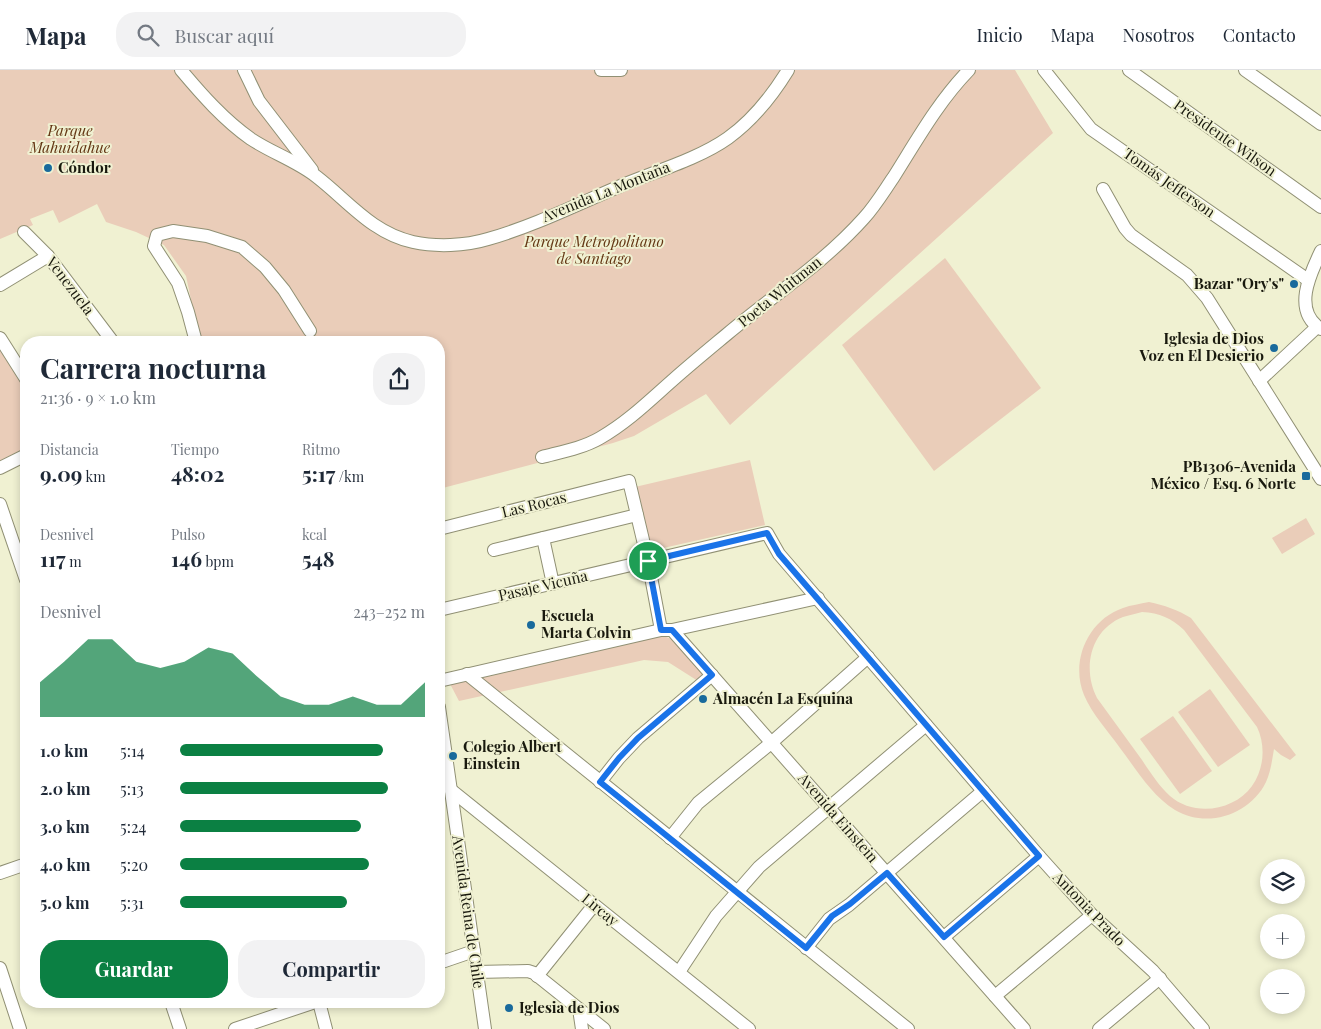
<!DOCTYPE html>
<html lang="es">
<meta charset="utf-8">
<style>
body{margin:0;font-family:"Playfair Display",serif;background:#f2f2f3;color:#1f2937;height:100vh;display:flex;flex-direction:column;font-size:19px;white-space:nowrap}
*{box-sizing:border-box;margin:0}
p{font-size:16px;color:#747a83}
.icon{flex:none;width:28px;height:28px;fill:none;stroke:currentColor;stroke-width:2;stroke-linecap:round;stroke-linejoin:round}
.map{position:relative;flex:1;overflow:hidden}
.sheet{position:absolute;left:20px;top:266px;width:425px;height:672px;display:flex;flex-direction:column;background:#fff;border-radius:20px;box-shadow:0 2px 8px #0003}
.sheet>*{flex:none}
.buttons{position:absolute;left:1260px;top:789px;display:grid;gap:10px}
.buttons a{display:grid;place-items:center;width:45px;height:45px;border-radius:50%;background:#fff;box-shadow:0 2px 8px #0003;font-size:25px}
.pin{position:absolute;display:grid;place-items:center;width:42px;height:42px;color:#fff;margin:-21px;border:2px solid #fff;border-radius:50%;box-shadow:0 1px 5px #0007}
.round{display:grid;place-items:center;flex:none;width:52px;height:52px;border-radius:20px;background:#f2f2f3}
.overview{display:flex;align-items:center;justify-content:space-between;height:85px;padding:0 20px}
h1{font-size:28px;font-weight:700;line-height:38px}
.stats{display:grid;grid-template-columns:repeat(3,1fr);gap:8px;height:85px;padding:5px 20px}
.stats div{display:grid;align-content:center}
.stats b{font-size:21px;font-weight:700}
.stats small{font-size:14px;font-weight:400}
.stats p{font-size:14px}
.chart{height:140px;padding:10px 20px}
.chart p{display:flex;justify-content:space-between}
.chart svg{width:100%;height:90px;margin-top:5px;fill:#0b8043;opacity:.7}
.cta{display:flex;gap:10px;margin-top:auto;padding:10px 20px}
.cta a{flex:1;height:58px;border-radius:20px;background:#0b8043;color:#fff;font-size:20px;font-weight:700;line-height:58px;text-align:center}
.cta a+a{background:#f2f2f3;color:#1f2937}
ul{padding:0 20px;list-style:none;font-size:16px}
li{display:grid;grid-template-columns:80px 60px 1fr;align-items:center;height:38px}
li i{height:12px;border-radius:6px;background:#0b8043}
header{display:flex;align-items:center;gap:30px;box-sizing:border-box;height:70px;padding:0 25px;background:#fff;border-bottom:1px solid #e0e1e3}
header strong{font-size:24px}
nav{display:flex;gap:28px;margin-inline-start:auto;font-size:18px}
.search{width:350px;height:45px;background:#f2f2f3;display:flex;align-items:center;gap:12px;box-sizing:border-box;padding:0 18px;border-radius:20px;color:#747a83;font-size:19px}
.map>svg:first-child{display:block}
.green{fill:#eacdb9;fill-rule:evenodd}
.lines{fill:none;stroke-linecap:round;stroke-linejoin:round}
.minor-casing{stroke:#909074;stroke-width:14}
.minor{stroke:#fff;stroke-width:12}
.route-casing{stroke:#fff;stroke-width:10}
.route{stroke:#1a73e8;stroke-width:6}
.poi-dot{fill:#196a9c;stroke:#f0f1d2;stroke-width:2}
.labels{text-anchor:middle;stroke-width:4;stroke-linejoin:round;paint-order:stroke}
.park-label{font-size:15px;font-style:italic;fill:#633613;stroke:#f0f1d2}
.street-label{font-size:15px;fill:#19190e;stroke:#f0f1d2}
.poi-label{font-size:15px;font-weight:bold;fill:#19190e;stroke:#f0f1d2;text-anchor:start}
</style>
<header>
<strong>Mapa</strong>
<div class="search"><svg class="icon" aria-label="search" viewBox="0 0 24 24"><circle cx="10" cy="10" r="6"/><path d="M15 15l6 6"/></svg>Buscar aquí</div>
<nav><a>Inicio</a><a>Mapa</a><a>Nosotros</a><a>Contacto</a></nav>
</header>
<div class="map">
<svg width="1321" height="959" viewBox="0 0 1321 959">
<rect width="100%" height="100%" fill="#f0f1d2"/>
<g class="green">
<polygon points="0,0 1015,0 1053,63 730,355 706,324 634,366 613,373 439,419 439,272 200,272 186,206 164,175 136,162 106,152 97,134 59,153 53,140 30,149 33,155 0,169"/>
<polygon points="945,188 1041,318 934,401 842,275"/>
<polygon points="0,273 26,314 26,379 0,394"/>
<polygon points="750,390 765,455 650,481 635,417"/>
<polygon points="1306,448 1315,464 1282,484 1272,468"/>
<path d="M1149,532C1164,535 1178,540 1191,548L1296,685L1290,690L1281,685L1274,679C1272,690 1271,701 1266,712C1250,745 1207,759 1175,740C1152,726 1136,699 1120,678C1108,661 1092,644 1084,625C1070,591 1088,550 1123,538C1131,535 1140,534 1149,532ZM1142,542C1160,543 1171,548 1184,560L1257,657C1266,676 1264,699 1252,716C1234,741 1194,747 1170,726C1159,716 1150,702 1142,690C1127,669 1112,649 1097,628C1082,599 1090,560 1123,547C1129,545 1136,544 1142,542Z"/>
<polygon points="663,566 672,569 705,605 698,611 668,592 644,590 459,631 448,610"/>
<polygon points="1210,619 1250,675 1218,697 1178,642"/>
<polygon points="1173,646 1212,701 1180,724 1140,669"/>
</g>
<g class="lines">
<defs>
<g id="minor">
<path d="M181,0C202,25 224,50 251,69C272,83 297,91 317,107C348,131 372,163 413,172C436,177 465,176 488,169C534,156 580,133 625,114C657,101 700,88 728,68C753,50 772,26 788,0"/>
<polyline points="244,0 259,31 312,100"/>
<polyline points="601,0 621,0"/>
<polyline points="1044,0 1091,59 1308,210"/>
<polyline points="1129,0 1321,137"/>
<polyline points="1245,0 1321,54"/>
<polyline points="1103,119 1125,158 1131,165 1187,205 1207,228 1321,409"/>
<polyline points="24,162 48,186 113,272"/>
<path d="M1321,181C1310,204 1292,241 1321,259"/>
<polyline points="0,215 48,186"/>
<polyline points="0,268 26,309"/>
<polyline points="196,272 188,242 178,213 154,176 157,165 173,161 207,166 242,177 265,197 284,220 310,261"/>
<polyline points="1259,311 1317,257"/>
<path d="M542,387C561,382 583,378 600,368C628,352 650,330 674,309C691,294 708,280 726,265C772,226 823,194 864,148C875,136 884,121 893,108C917,70 938,32 969,0"/>
<polyline points="0,398 26,385"/>
<polyline points="0,434 26,510"/>
<polyline points="439,459 629,411 648,491 661,560"/>
<polyline points="543,468 553,514"/>
<polyline points="494,480 637,445"/>
<polyline points="439,540 767,463 779,484 1039,786 1092,845 1153,901 1203,959"/>
<polyline points="672,560 1024,959"/>
<polyline points="467,604 908,959"/>
<polyline points="439,611 661,560 672,560 818,528"/>
<polyline points="439,637 485,959"/>
<polyline points="600,712 619,688 638,668 712,605"/>
<polyline points="451,720 749,959"/>
<polyline points="670,768 698,733 771,673 868,587"/>
<polyline points="0,803 26,794"/>
<polyline points="944,867 1039,786"/>
<polyline points="806,878 829,849 849,835 983,721"/>
<polyline points="439,893 474,881"/>
<polyline points="0,898 20,959"/>
<polyline points="477,902 528,901 534,903 604,959"/>
<polyline points="679,902 716,846 759,797 926,655"/>
<polyline points="537,906 594,835"/>
<polyline points="995,926 1092,845"/>
<polyline points="171,932 180,959"/>
<polyline points="319,932 326,959"/>
<polyline points="579,939 582,959"/>
<polyline points="235,959 315,932"/>
<polyline points="1099,959 1160,908"/>
</g>
</defs>
<use href="#minor" class="minor-casing"/>
<use href="#minor" class="minor"/>
</g>
<g class="lines">
<defs>
<polygon id="route" points="767,463 779,484 1039,786 944,867 887,803 850,834 832,846 806,878 600,712 619,688 638,668 712,605 672,560 661,560 648,491"/>
</defs>
<use href="#route" class="route-casing"/>
<use href="#route" class="route"/>
</g>
<g class="poi-dot">
<circle cx="48" cy="98" r="5"/>
<circle cx="1294" cy="214" r="5"/>
<circle cx="1274" cy="278" r="5"/>
<rect x="1301" y="401" width="10" height="10" rx="2.5"/>
<circle cx="531" cy="555" r="5"/>
<circle cx="703" cy="629" r="5"/>
<circle cx="453" cy="686" r="5"/>
<circle cx="509" cy="938" r="5"/>
</g>
<g class="labels">
<g class="park-label">
<text x="70" y="66">Parque<tspan x="70" dy="17">Mahuidahue</tspan></text>
<text x="594" y="177">Parque Metropolitano<tspan x="594" dy="17">de Santiago</tspan></text>
</g>
<g class="street-label">
<text transform="translate(1225 68) rotate(35)" y="5">Presidente Wilson</text>
<text transform="translate(1169 113) rotate(35)" y="5">Tomás Jefferson</text>
<text transform="translate(606 122) rotate(-22)" y="5">Avenida La Montaña</text>
<text transform="translate(70 216) rotate(53)" y="5">Venezuela</text>
<text transform="translate(780 222) rotate(-39)" y="5">Poeta Whitman</text>
<text transform="translate(534 435) rotate(-14)" y="5">Las Rocas</text>
<text transform="translate(543 516) rotate(-13)" y="5">Pasaje Vicuña</text>
<text transform="translate(838 748) rotate(49)" y="5">Avenida Einstein</text>
<text transform="translate(1089 839) rotate(46)" y="5">Antonia Prado</text>
<text transform="translate(600 840) rotate(39)" y="5">Lircay</text>
<text transform="translate(468 842) rotate(82)" y="5">Avenida Reina de Chile</text>
</g>
<g class="poi-label">
<text x="58" y="103">Cóndor</text>
<text x="1284" y="219" text-anchor="end">Bazar "Ory's"</text>
<text x="1264" y="274" text-anchor="end">Iglesia de Dios<tspan x="1264" dy="17">Voz en El Desierio</tspan></text>
<text x="1296" y="402" text-anchor="end">PB1306-Avenida<tspan x="1296" dy="17">México / Esq. 6 Norte</tspan></text>
<text x="541" y="551">Escuela<tspan x="541" dy="17">Marta Colvin</tspan></text>
<text x="713" y="634">Almacén La Esquina</text>
<text x="463" y="682">Colegio Albert<tspan x="463" dy="17">Einstein</tspan></text>
<text x="519" y="943">Iglesia de Dios</text>
</g>
</g>
</svg>
<div class="buttons">
<a><svg class="icon" aria-label="layers" viewBox="0 0 24 24"><path d="M12 4l9 5-9 5-9-5zM3 14l9 5 9-5"/></svg></a>
<a>+</a>
<a>−</a>
</div>
<div class="pin" style="left:648px;top:491px;background:#1e9e55"><svg class="icon" aria-label="arrive" viewBox="0 0 24 24"><path d="M6 21V4h12l-3 4 3 4H6"/></svg></div>
<section class="sheet">
<div class="overview"><div><h1>Carrera nocturna</h1><p>21:36 · 9 × 1.0 km</p></div><a class="round"><svg class="icon" aria-label="share" viewBox="0 0 24 24"><path d="M12 15V3M7 8l5-5 5 5M5 13v7h14v-7"/></svg></a></div>
<div class="stats">
<div><p>Distancia</p><b>9.09<small> km</small></b></div>
<div><p>Tiempo</p><b>48:02</b></div>
<div><p>Ritmo</p><b>5:17<small> /km</small></b></div>
</div>
<div class="stats">
<div><p>Desnivel</p><b>117<small> m</small></b></div>
<div><p>Pulso</p><b>146<small> bpm</small></b></div>
<div><p>kcal</p><b>548</b></div>
</div>
<div class="chart"><p><span>Desnivel</span>243–252 m</p>
<svg viewBox="0 0 160 44" preserveAspectRatio="none"><path d="M0 44V27L10 17L20 6L30 6L40 17L50 20L60 17L70 10L80 13L90 24L100 34L110 38L120 38L130 34L140 38L150 38L160 27V44z"/></svg>
</div>
<ul>
<li><b>1.0 km</b>5:14<i style="width:83%"></i></li>
<li><b>2.0 km</b>5:13<i style="width:85%"></i></li>
<li><b>3.0 km</b>5:24<i style="width:74%"></i></li>
<li><b>4.0 km</b>5:20<i style="width:77%"></i></li>
<li><b>5.0 km</b>5:31<i style="width:68%"></i></li>
</ul>
<div class="cta"><a>Guardar</a><a>Compartir</a></div>
</section>
</div>
